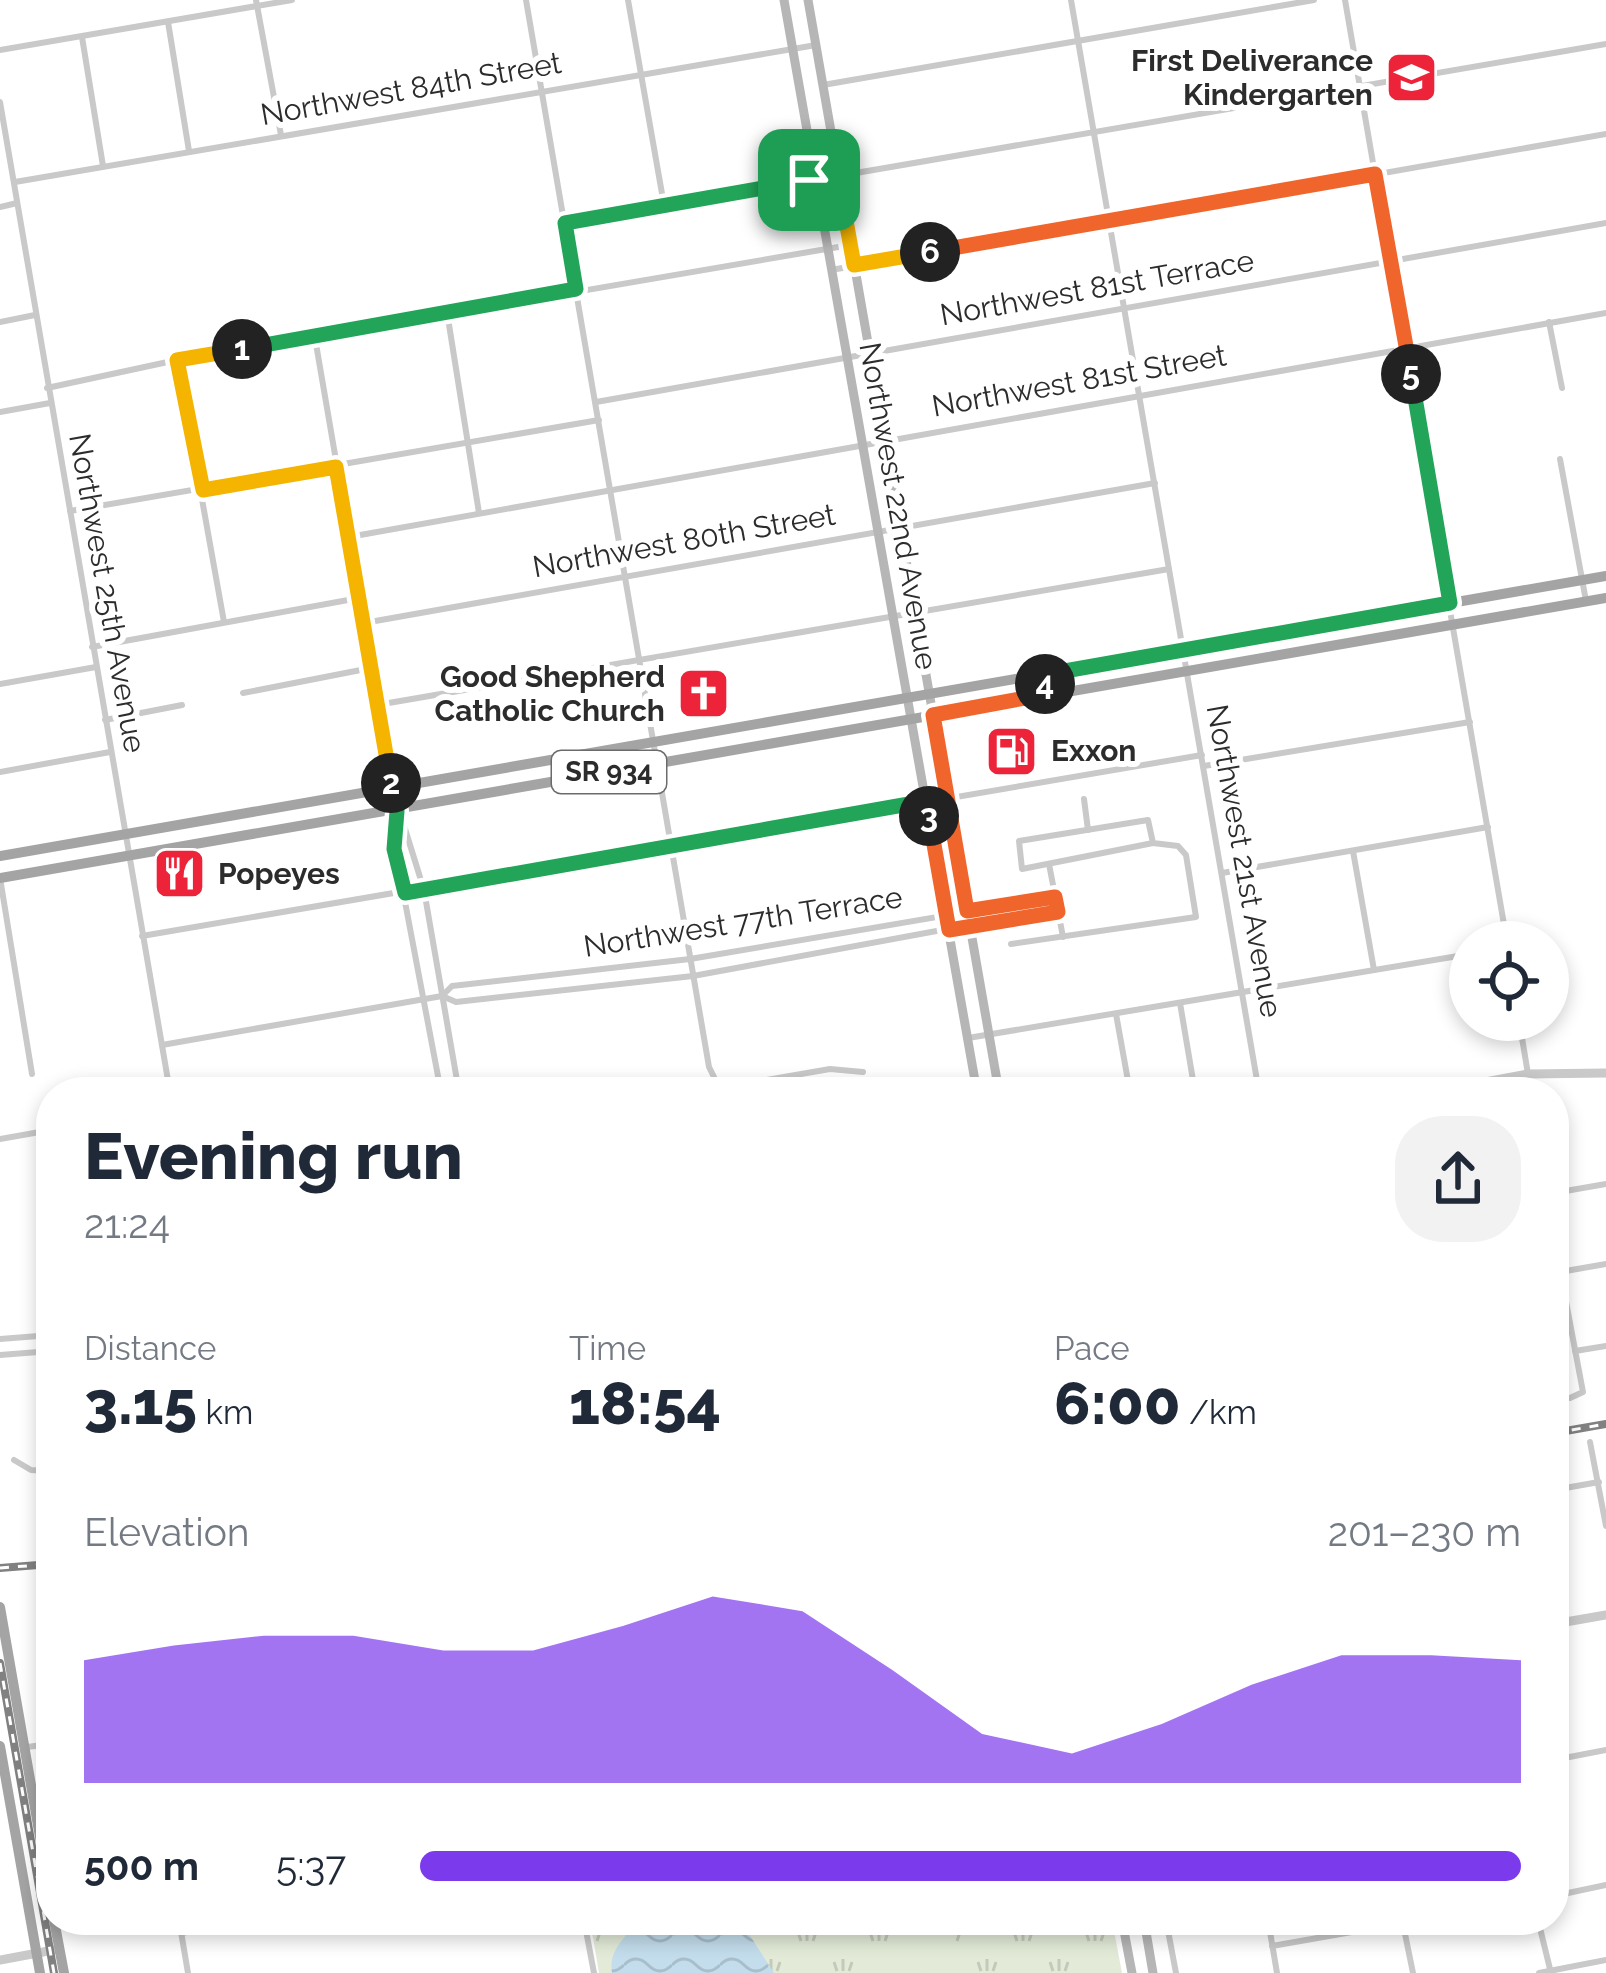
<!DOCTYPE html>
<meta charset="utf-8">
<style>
body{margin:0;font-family:Raleway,sans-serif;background:#f2f2f3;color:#1f2937;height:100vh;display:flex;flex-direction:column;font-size:45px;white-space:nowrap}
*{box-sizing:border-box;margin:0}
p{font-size:39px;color:#747a83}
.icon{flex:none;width:66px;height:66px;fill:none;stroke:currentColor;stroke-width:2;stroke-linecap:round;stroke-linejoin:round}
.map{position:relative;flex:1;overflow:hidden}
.details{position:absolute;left:36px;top:1077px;width:1533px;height:858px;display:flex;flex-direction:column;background:#fff;border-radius:48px;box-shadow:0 6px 18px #0003}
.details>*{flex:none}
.tools{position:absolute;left:1449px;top:921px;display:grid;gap:24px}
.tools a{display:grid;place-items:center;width:120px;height:120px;border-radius:50%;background:#fff;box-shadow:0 6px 18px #0003;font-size:60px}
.pin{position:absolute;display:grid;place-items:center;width:102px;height:102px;color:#fff;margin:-51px;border-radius:24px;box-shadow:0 6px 18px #0006}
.km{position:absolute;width:60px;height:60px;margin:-30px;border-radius:50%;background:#222;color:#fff;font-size:33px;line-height:60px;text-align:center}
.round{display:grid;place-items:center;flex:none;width:126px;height:126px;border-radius:48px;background:#f2f2f3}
.overview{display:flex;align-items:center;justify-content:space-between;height:204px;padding:0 48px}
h1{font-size:66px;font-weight:800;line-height:90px}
.stats{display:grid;grid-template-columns:repeat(3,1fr);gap:18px;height:204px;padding:12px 48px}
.stats div{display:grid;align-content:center}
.stats b{font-size:60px;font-weight:800}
.stats small{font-size:33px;font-weight:400}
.stats p{font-size:33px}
.chart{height:336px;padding:24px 48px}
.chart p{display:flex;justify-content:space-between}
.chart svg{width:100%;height:216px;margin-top:12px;fill:#7c3aed;opacity:.7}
ul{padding:0 48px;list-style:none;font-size:39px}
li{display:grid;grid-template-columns:192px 144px 1fr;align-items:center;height:90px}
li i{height:30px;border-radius:15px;background:#7c3aed}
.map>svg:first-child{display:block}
.park{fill:url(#park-tufts)}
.pitch{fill:#e3ebd8}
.water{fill:url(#water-waves)}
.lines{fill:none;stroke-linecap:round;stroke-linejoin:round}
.minor{stroke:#c9c9c9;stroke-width:6}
.tertiary{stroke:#c9c9c9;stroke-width:9}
.secondary{stroke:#b6b6b6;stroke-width:9}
.primary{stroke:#a4a4a4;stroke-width:10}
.rail-casing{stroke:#818181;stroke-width:8}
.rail{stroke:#fff;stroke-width:3;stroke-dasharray:9;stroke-linecap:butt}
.split-1-casing{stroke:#fff;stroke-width:24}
.split-2-casing{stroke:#fff;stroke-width:24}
.split-3-casing{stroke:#fff;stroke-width:24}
.split-4-casing{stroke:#fff;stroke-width:24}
.split-5-casing{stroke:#fff;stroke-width:24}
.split-6-casing{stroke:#fff;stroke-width:24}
.split-7-casing{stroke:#fff;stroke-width:24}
.split-1{stroke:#22a559;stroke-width:15}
.split-2{stroke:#f5b400;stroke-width:15}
.split-3{stroke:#22a559;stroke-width:15}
.split-4{stroke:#f0652b;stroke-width:15}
.split-5{stroke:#22a559;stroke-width:15}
.split-6{stroke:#f0652b;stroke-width:15}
.split-7{stroke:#f5b400;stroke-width:15}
.labels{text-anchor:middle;stroke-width:12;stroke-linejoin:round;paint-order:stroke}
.shield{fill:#fff;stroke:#6b6b6b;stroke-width:3}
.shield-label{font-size:27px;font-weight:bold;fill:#2c2c2c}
.poi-label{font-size:30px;font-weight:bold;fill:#2c2c2c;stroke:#fff;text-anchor:end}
.street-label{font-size:30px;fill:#2c2c2c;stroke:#fff}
</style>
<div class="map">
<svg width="1606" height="1973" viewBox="0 0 1606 1973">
<defs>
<pattern id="park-tufts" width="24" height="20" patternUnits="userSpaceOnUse" patternTransform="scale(3)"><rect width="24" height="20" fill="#e3ebd8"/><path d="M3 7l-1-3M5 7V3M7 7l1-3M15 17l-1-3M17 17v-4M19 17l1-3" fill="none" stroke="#c3caba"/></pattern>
<pattern id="water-waves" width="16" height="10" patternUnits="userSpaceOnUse" patternTransform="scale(3)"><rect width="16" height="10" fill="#c3ddec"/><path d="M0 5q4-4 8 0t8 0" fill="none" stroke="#a8becb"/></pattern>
</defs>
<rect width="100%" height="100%" fill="#fff"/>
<polygon class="park" points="590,1920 1112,1920 1122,1973 599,1973"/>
<polygon class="pitch" points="886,1920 951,1920 961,1969 897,1973"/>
<path class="water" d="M640,1920H740L774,1973H612C608,1950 626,1936 640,1920Z"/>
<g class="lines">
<g class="minor">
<polyline points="256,0 281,135"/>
<polyline points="526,0 709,1067 716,1081 731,1086 830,1069 863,1072"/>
<polyline points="628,0 664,205"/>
<polyline points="1071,0 1259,1092"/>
<polyline points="1345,0 1507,942"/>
<polyline points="168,22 189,151"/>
<polyline points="82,37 103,166"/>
<polyline points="0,50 292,0"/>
<polyline points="823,85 1314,0"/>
<polyline points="0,102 170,1092"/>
<polyline points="15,182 816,45"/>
<polyline points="0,207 17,203"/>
<polyline points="565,223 1606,44"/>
<polyline points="831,270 1606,134"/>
<polyline points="447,312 479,513"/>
<polyline points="0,322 35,315"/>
<polyline points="1549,322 1562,388"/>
<polyline points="315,338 392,787 424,890 459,1092"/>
<polyline points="177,360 224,622"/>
<polyline points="47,388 177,360 850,245"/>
<polyline points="596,402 1606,223"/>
<polyline points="0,412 50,403"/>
<polyline points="1560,459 1586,601"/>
<polyline points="70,511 599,420"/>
<polyline points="349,537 1606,313"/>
<polyline points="364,623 1155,483"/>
<polyline points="92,647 359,598"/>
<polyline points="0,684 96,667"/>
<polyline points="243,693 371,668"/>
<polyline points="377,705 1169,569"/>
<polyline points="105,720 182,705"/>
<polyline points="1204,766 1470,722"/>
<polyline points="0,772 110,752"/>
<polyline points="1084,799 1088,830"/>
<polyline points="397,814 395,849 441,1092"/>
<polyline points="1353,851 1374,970"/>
<polyline points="1049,864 1063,937"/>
<polyline points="1222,873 1488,827"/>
<polyline points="0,878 32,1074"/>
<polyline points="142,936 1202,755"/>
<polyline points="1011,944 1196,917 1186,855 1178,846 1153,843 1022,869 1019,841 1148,820 1153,843"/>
<polyline points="442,996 452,986 690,959 1055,897"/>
<polyline points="1180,1003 1195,1092"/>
<polyline points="1116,1014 1130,1092"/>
<polyline points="1519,1020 1531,1092"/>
<polyline points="968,1038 1470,954"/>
<polyline points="162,1045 442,996 456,1002 693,976 969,925 1058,912"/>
<polyline points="43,1132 51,1178"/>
<polyline points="0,1139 51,1130"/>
<polyline points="1554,1193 1606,1184"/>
<polyline points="1554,1238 1583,1392 1570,1398"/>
<polyline points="1560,1272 1606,1264"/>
<polyline points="0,1339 51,1335"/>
<polyline points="1575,1351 1606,1346"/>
<polyline points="0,1355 51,1351"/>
<polyline points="1590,1442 1606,1526"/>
<polyline points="14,1460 31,1470 51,1471"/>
<polyline points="1554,1490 1599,1482"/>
<polyline points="27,1747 51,1744"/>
<polyline points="1554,1760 1606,1750"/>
<polyline points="1554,1896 1606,1885"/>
<polyline points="179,1920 188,1973"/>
<polyline points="584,1920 594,1973"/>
<polyline points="1166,1920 1176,1973"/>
<polyline points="1268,1920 1277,1973"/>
<polyline points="1538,1920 1550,1969"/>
<polyline points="1403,1924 1413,1973"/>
<polyline points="181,1933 259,1920"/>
<polyline points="1272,1946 1420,1920"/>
<polyline points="1539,1973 1606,1960"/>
</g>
<g class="tertiary">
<polyline points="1432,1092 1528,1074 1606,1073"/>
<polyline points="1554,1624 1606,1615"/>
<polyline points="0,1960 59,1949"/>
</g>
<g class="secondary">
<polyline points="784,0 977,1092"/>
<polyline points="808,0 999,1092"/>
<polyline points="1122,1920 1132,1973"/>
<polyline points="1144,1920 1153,1973"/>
</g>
<g class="primary">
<polyline points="0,856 1606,576"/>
<polyline points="0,878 1606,598"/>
<polyline points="0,1607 51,1900"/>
<polyline points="0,1746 40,1973"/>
<polyline points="54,1920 64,1973"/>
</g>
<defs>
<g id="rail">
<polyline points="1554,1433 1606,1424"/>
<polyline points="0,1568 51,1564"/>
<polyline points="0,1663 54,1973"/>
</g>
</defs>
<use href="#rail" class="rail-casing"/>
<use href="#rail" class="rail"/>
</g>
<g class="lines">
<defs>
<polyline id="split-1" points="242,349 576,289 565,223 809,180"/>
<polyline id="split-2" points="242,349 177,360 203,490 336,467 391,783"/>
<polyline id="split-3" points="391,783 397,811 394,849 405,893 926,801 929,816"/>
<polyline id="split-4" points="929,816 949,930 1058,912 1055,897 967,911 933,715 1047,694 1045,684"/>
<polyline id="split-5" points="1045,684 1042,675 1450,603 1411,374"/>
<polyline id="split-6" points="930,252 1375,174 1411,374"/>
<polyline id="split-7" points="809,180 838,176 854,265 930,252"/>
</defs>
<use href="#split-1" class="split-1-casing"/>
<use href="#split-2" class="split-2-casing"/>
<use href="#split-3" class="split-3-casing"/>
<use href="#split-4" class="split-4-casing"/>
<use href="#split-5" class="split-5-casing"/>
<use href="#split-6" class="split-6-casing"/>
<use href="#split-7" class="split-7-casing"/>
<use href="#split-1" class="split-1"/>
<use href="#split-2" class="split-2"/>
<use href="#split-3" class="split-3"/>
<use href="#split-4" class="split-4"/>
<use href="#split-5" class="split-5"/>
<use href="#split-6" class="split-6"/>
<use href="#split-7" class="split-7"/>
</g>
<defs>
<symbol id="school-square" viewBox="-11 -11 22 22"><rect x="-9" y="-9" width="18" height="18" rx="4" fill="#ed2439" stroke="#fff"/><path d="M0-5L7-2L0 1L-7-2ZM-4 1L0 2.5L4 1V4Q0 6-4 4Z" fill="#fff"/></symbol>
<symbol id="church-square" viewBox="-11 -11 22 22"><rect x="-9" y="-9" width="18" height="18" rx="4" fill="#ed2439" stroke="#fff"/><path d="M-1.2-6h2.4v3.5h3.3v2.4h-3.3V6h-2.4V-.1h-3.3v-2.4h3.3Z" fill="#fff"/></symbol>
<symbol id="fuel-square" viewBox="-11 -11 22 22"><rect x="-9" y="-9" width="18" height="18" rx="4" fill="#ed2439" stroke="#fff"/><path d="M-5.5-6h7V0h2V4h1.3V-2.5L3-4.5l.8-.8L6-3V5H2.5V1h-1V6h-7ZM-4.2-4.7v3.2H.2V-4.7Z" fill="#fff"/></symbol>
<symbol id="restaurant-square" viewBox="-11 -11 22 22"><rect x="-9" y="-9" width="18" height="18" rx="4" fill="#ed2439" stroke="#fff"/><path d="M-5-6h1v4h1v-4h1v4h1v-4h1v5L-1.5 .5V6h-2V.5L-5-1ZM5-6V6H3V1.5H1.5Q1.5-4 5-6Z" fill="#fff"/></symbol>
</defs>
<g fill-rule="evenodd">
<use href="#school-square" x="1382" y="48" width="59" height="59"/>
<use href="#church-square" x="674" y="664" width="59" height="59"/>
<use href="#fuel-square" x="982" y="722" width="59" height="59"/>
<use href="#restaurant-square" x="150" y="844" width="59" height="59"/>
</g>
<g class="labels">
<rect class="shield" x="552" y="751" width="114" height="42" rx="9"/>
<g class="shield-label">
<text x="609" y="781">SR 934</text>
</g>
<g class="poi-label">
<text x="1373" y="71">First Deliverance<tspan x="1373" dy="34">Kindergarten</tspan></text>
<text x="665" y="687">Good Shepherd<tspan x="665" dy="34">Catholic Church</tspan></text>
<text x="1051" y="761" text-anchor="start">Exxon</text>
<text x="218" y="884" text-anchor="start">Popeyes</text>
</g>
<g class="street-label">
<text transform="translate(411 89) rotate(-10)" y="10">Northwest 84th Street</text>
<text transform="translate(1097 288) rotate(-10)" y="10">Northwest 81st Terrace</text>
<text transform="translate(1079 381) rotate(-10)" y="10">Northwest 81st Street</text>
<text transform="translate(898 506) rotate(80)" y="10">Northwest 22nd Avenue</text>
<text transform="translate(684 541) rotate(-10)" y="10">Northwest 80th Street</text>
<text transform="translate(107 593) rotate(80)" y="10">Northwest 25th Avenue</text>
<text transform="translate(1244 861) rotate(80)" y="10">Northwest 21st Avenue</text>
<text transform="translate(743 922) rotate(-9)" y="10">Northwest 77th Terrace</text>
</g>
</g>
</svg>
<div class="tools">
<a><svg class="icon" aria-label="locate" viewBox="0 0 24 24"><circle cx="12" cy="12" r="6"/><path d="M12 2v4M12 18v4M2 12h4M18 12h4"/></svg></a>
</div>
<div class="pin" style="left:809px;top:180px;background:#1e9e55"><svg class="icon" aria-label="arrive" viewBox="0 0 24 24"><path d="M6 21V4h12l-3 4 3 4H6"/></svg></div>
<b class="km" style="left:242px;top:349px">1</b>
<b class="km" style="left:391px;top:783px">2</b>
<b class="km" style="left:929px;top:816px">3</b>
<b class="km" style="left:1045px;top:684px">4</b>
<b class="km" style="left:1411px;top:374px">5</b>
<b class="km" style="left:930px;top:252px">6</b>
<section class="details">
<div class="overview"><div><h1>Evening run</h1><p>21:24</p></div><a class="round"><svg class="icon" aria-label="share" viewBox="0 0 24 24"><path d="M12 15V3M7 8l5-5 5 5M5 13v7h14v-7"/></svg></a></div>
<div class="stats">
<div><p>Distance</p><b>3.15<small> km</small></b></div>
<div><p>Time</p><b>18:54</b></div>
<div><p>Pace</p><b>6:00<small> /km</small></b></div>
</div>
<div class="chart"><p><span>Elevation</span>201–230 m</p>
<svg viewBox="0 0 160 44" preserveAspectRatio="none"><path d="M0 44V19L10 16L20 14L30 14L40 17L50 17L60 12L70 6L80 9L90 21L100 34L110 38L120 32L130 24L140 18L150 18L160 19V44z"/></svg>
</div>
<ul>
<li><b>500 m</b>5:37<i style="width:100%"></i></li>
</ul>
</section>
</div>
